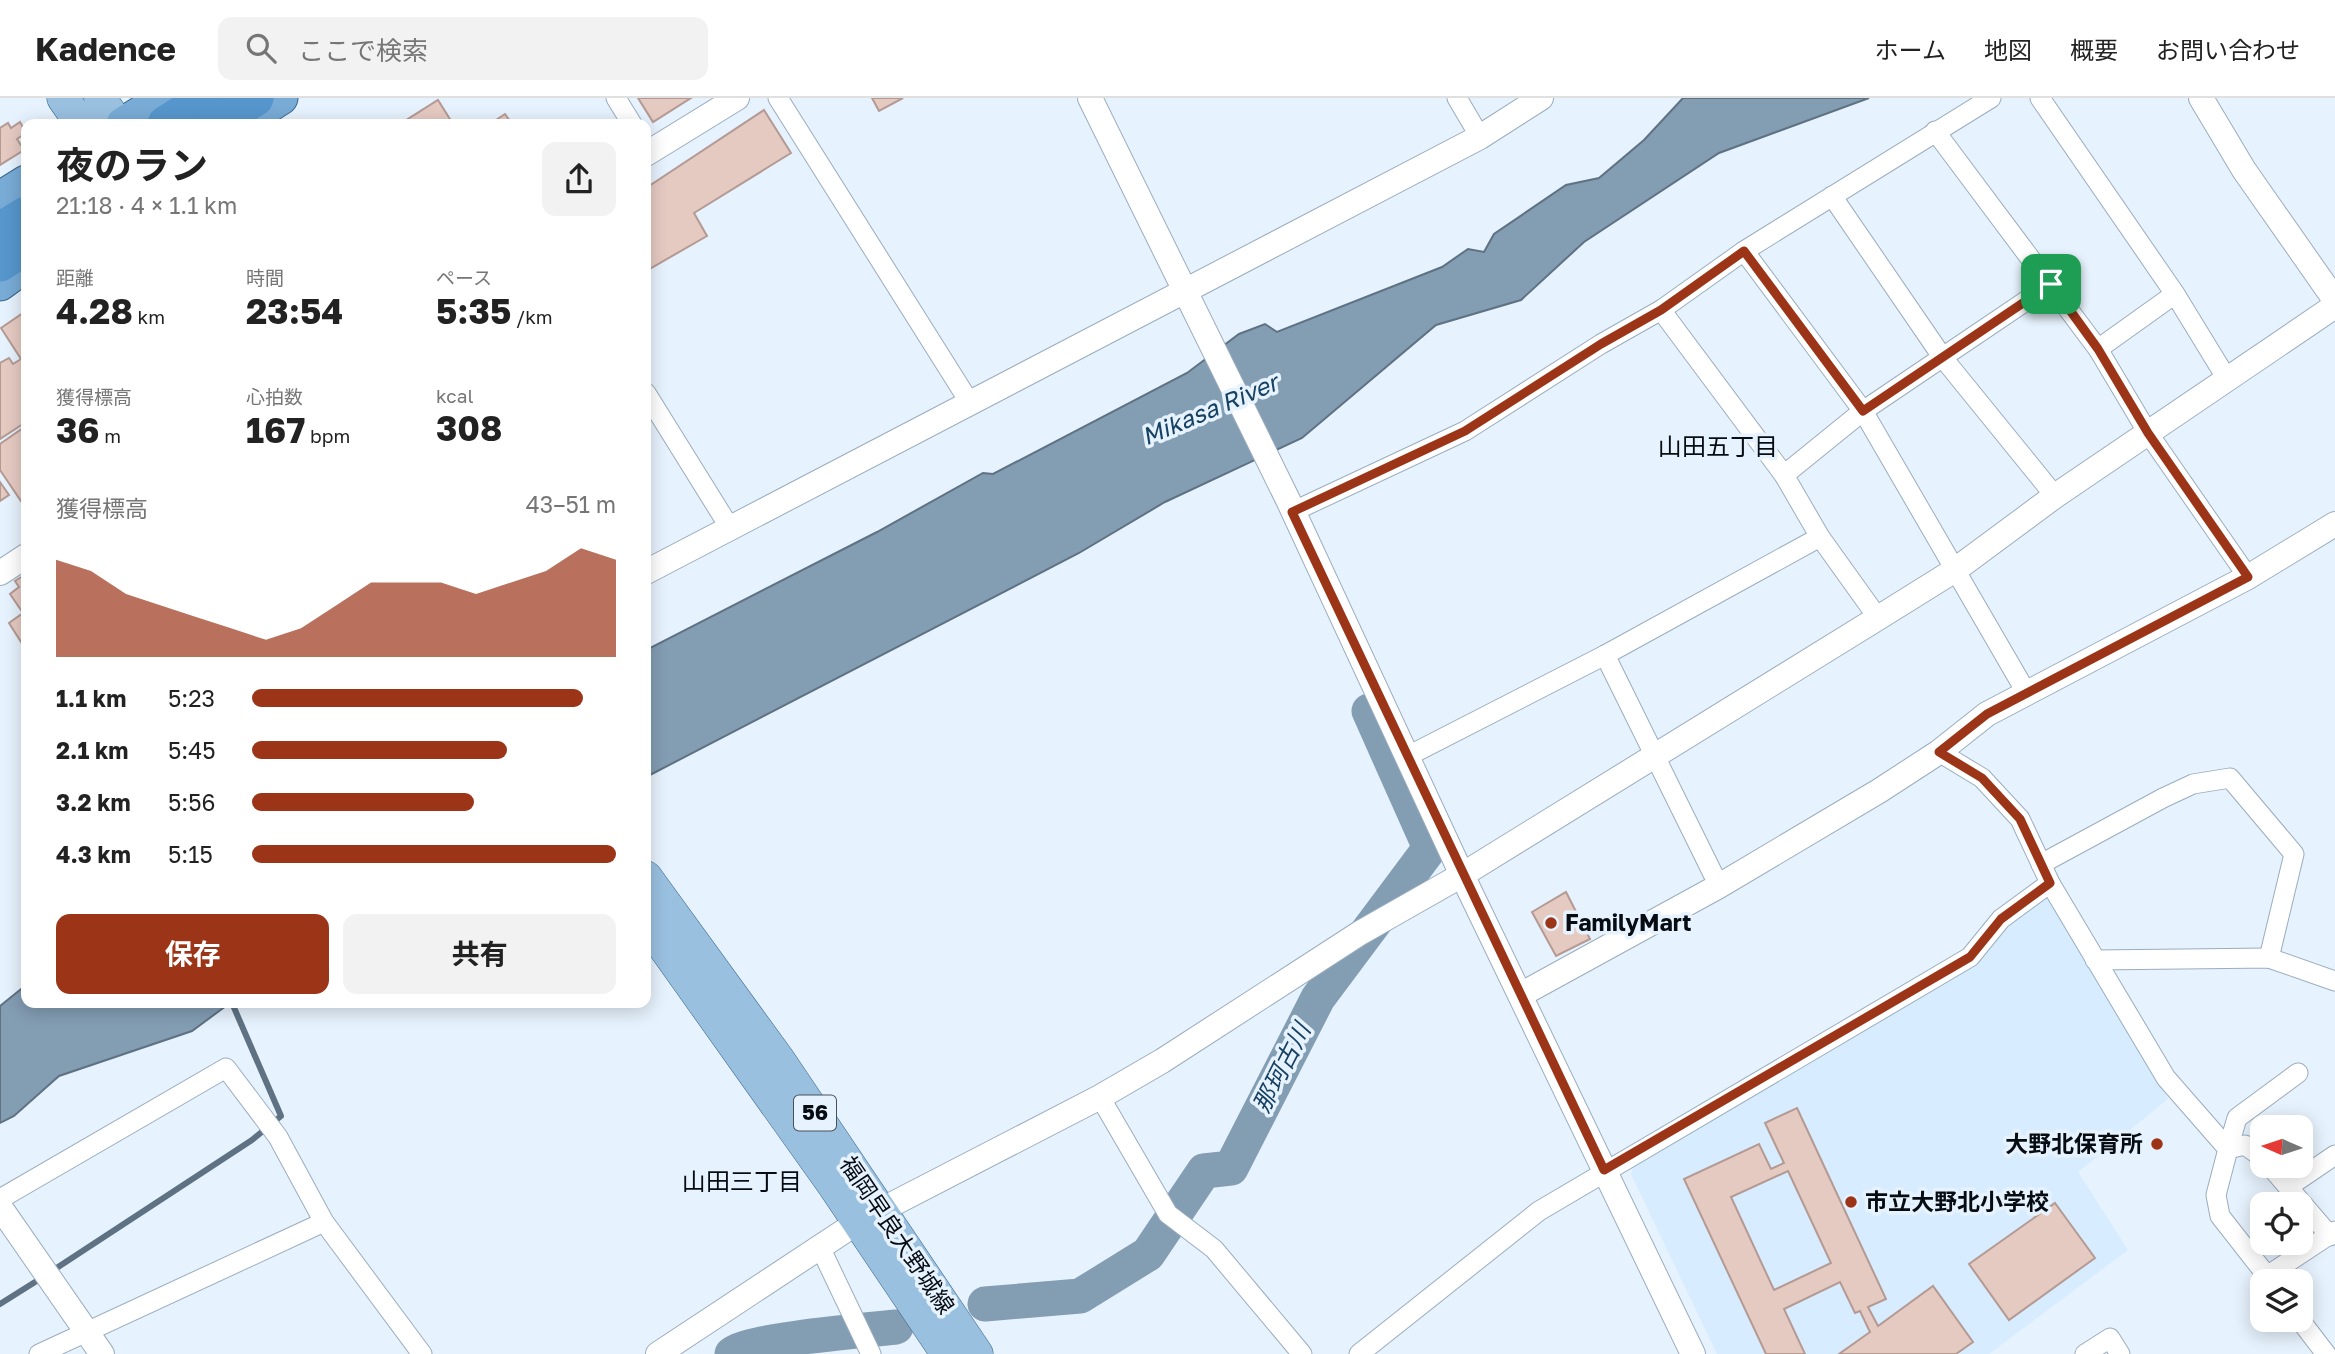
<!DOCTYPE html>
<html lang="ja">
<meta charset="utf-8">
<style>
body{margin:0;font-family:"Golos Text","Noto Sans JP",sans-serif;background:#f2f2f2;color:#222;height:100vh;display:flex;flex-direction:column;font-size:26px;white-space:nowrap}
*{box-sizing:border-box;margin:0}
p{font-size:23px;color:#767676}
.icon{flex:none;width:38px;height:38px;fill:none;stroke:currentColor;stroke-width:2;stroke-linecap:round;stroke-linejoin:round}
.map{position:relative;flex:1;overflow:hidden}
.side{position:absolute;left:21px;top:21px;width:630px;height:889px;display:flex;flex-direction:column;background:#fff;border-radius:14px;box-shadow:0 4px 18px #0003}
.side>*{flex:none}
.needle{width:46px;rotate:273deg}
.fabs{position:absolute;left:2250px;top:1017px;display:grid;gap:14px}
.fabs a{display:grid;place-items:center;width:63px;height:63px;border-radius:14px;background:#fff;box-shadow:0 4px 18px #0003;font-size:35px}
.pin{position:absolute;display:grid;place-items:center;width:60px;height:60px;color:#fff;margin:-30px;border-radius:14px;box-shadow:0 4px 10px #0006}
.round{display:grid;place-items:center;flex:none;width:74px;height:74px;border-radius:14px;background:#f2f2f2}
.overview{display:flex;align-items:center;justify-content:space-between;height:119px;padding:0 35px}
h1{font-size:38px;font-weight:700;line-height:52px}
.stats{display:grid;grid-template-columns:repeat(3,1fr);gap:10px;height:119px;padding:7px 35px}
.stats div{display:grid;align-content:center}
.stats b{font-size:35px;font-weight:700}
.stats small{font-size:19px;font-weight:400}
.stats p{font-size:19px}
.chart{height:196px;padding:14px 35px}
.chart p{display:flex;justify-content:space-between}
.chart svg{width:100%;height:126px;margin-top:7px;fill:#9c3518;opacity:.7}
.primary-button{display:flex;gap:14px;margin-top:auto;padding:14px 35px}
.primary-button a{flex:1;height:80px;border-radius:14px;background:#9c3518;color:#fff;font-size:28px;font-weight:700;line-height:80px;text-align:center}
.primary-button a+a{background:#f2f2f2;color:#222}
ul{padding:0 35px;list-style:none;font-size:23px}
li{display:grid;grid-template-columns:112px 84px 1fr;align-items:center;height:52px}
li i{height:18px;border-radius:9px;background:#9c3518}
header{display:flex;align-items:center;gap:42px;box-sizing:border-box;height:98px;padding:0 35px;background:#fff;border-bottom:2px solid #e0e0e0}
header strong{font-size:33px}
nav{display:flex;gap:38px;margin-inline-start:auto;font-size:24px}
.search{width:490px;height:63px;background:#f2f2f2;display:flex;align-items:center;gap:18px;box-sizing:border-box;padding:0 24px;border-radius:14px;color:#767676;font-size:26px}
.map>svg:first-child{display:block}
.built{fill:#d7ecff}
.water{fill:#839db3;stroke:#5e7283;stroke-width:2}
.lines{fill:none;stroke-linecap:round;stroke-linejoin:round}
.stream{stroke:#5e7283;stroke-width:6}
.river{stroke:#839db3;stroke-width:35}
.building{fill:#e5cac2;stroke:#b49a93;stroke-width:2;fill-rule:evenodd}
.minor-casing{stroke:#9aadbe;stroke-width:21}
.tertiary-casing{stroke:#9aadbe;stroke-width:26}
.primary-casing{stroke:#3a668b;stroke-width:33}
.trunk-casing{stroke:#3a668b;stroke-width:35}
.motorway-casing{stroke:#3a668b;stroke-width:38}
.minor{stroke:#fff;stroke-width:19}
.tertiary{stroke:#fff;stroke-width:24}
.primary{stroke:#9ac0e0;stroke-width:32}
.trunk{stroke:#78abd6;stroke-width:33}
.motorway{stroke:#5696cc;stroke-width:37}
.route-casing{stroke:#fff;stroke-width:14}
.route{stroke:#9c3518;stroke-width:9}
.poi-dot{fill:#9c3518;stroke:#e6f2fd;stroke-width:2.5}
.labels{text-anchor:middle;stroke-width:7;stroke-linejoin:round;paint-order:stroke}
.shield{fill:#e6f2fd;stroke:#495158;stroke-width:2}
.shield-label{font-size:21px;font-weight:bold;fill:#060c12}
.poi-label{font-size:23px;font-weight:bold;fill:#060c12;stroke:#e6f2fd;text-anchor:start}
.street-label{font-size:23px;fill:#060c12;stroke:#e6f2fd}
.water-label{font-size:24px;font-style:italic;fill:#174163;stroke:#e6f2fd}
.neighbourhood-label{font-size:24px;fill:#060c12;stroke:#e6f2fd}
</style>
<header>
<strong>Kadence</strong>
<div class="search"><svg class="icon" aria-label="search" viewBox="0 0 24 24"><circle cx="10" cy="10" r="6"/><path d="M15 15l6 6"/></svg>ここで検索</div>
<nav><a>ホーム</a><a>地図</a><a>概要</a><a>お問い合わせ</a></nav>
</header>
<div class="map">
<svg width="2335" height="1256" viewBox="0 0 2335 1256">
<rect width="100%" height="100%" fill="#e6f2fd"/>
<polygon class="built" points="2043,800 2051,800 2168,1001 2078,1074 2128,1152 1989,1256 1717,1256 1631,1076 1637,1054 1976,866 2006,824"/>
<g class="water">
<polygon points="1683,0 1869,0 1719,55 1584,144 1521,202 1436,227 1302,340 1165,404 1079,455 646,679 646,552 877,434 983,375 993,376 1187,275 1239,236 1265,226 1277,234 1442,169 1468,151 1484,154 1494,136 1566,87 1599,80 1644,42"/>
<polygon points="26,887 26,905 230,905 192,933 59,978 14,1018 0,1025 0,908"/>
</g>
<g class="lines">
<g class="stream">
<polyline points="52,1173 252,1042 281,1018 232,905"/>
<polyline points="0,1206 43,1179"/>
</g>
<g class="river">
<polyline points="985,1206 1080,1198 1148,1156 1204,1073 1231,1070 1318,900 1430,750 1369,613"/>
<path d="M732,1256C747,1242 868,1232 896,1229"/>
</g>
</g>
<g class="building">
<polygon points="638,0 691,0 653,24"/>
<polygon points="872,0 903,0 879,13"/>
<polygon points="438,2 453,26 400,26"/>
<polygon points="764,12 791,55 694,115 707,138 646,173 646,90"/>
<polygon points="505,16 512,26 490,26"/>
<polygon points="20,24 26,35 17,41 24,52 0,67 0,30 8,25 11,30"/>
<polygon points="26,213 26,324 0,341 0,265 9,260 13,266 21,261 1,230"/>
<polygon points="26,328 26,404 23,406 0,372 0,346"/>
<polygon points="0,384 9,397 0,403"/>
<polygon points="26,476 26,545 23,547 9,525 23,515 10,496 19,489 15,483"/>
<polygon points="1566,794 1590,841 1556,858 1532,814"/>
<path d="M1797,1010L1886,1201L1868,1209L1878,1228L1933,1188L1973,1244L1956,1256H1839L1870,1234L1860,1213L1855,1215L1840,1184L1784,1211L1805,1256H1766L1684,1081L1759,1046L1771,1071L1784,1065L1765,1025ZM1788,1073L1831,1165L1774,1192L1731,1099Z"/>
<polygon points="2055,1105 2095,1160 2009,1222 1969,1166"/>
</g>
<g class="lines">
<defs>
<g id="minor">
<polyline points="616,0 632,26"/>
<polyline points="778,0 970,305"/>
<polyline points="1457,0 1480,39"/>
<polyline points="2040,0 2175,196 2227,281"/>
<polyline points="1935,33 2098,251 2148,335 2248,479"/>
<polyline points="1832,98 1943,260 2055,398"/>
<polyline points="1744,153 1863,313 2026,594"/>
<polyline points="1661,212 1784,377 1820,439 1878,520"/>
<polyline points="2098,251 2175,196"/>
<polyline points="646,295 730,430"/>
<polyline points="1784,377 1863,313 2051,186"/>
<polyline points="1292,414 1465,333 1601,246 1661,212 1744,153 1991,0"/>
<polyline points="1605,557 1719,788"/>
<polyline points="1939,654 1982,680 2020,721 2050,785 2166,980 2228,1051 2216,1097 2220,1118 2271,1183"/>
<polyline points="1406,659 1605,557 1820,439"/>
<polyline points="2041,766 2163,700 2193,686 2230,680 2294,756 2269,860"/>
<polyline points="2095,862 2269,860 2335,883"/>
<polyline points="1100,999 1168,1116 1214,1151 1302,1256"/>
<polyline points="2228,1051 2237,1020 2298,975"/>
<polyline points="2228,1051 2245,1047 2263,1060"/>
<polyline points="2270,1068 2330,1138"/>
<polyline points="2288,1089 2335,1057"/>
<polyline points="0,1101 226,970 278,1039 324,1124 422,1256"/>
<polyline points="819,1147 871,1256"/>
<polyline points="2267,1178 2335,1133"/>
<polyline points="2300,1222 2326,1256"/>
<polyline points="39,1256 324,1124"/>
<polyline points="1359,1256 1539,1113 1970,859 2001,821 2050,785"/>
<polyline points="2085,1256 2110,1240 2120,1256"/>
</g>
<g id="tertiary">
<polyline points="1090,0 1288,402 1462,777 1693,1256"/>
<polyline points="2201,0 2244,72 2335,202"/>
<polyline points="646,56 737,0"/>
<polyline points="646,474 1480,39 1541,0"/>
<polyline points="0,475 26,458"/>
<polyline points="1522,896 1719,788 1879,693 1939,654 1987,616 2248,479 2335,426"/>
<polyline points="0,1109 102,1256"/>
<polyline points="658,1256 858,1124 1100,999 1162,963 1360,835 1462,777 1878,520 1955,472 2055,398 2335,208"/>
</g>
<g id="primary">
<polyline points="63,0 81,26"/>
<polyline points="100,0 118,26"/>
<polyline points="646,779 779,962 977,1256"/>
<polyline points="646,824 834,1088 947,1256"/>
</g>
<g id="trunk">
<polyline points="123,26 164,0"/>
<polyline points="240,26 281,0"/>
<polyline points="0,100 26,84"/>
<polyline points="0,186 26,167"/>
</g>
<g id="motorway">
<polyline points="166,26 207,0"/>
<polyline points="214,26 255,0"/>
<polyline points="0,133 26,117"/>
<polyline points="0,165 26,148"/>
</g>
</defs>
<use href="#minor" class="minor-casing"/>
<use href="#tertiary" class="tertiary-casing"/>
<use href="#primary" class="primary-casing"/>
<use href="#trunk" class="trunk-casing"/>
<use href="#motorway" class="motorway-casing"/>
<use href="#minor" class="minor"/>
<use href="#tertiary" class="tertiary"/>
<use href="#primary" class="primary"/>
<use href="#trunk" class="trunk"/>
<use href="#motorway" class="motorway"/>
</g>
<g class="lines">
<defs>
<polygon id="route" points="1744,153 1863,313 2051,186 2098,251 2148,335 2248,479 1987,616 1939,654 1982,680 2020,721 2050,785 2001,821 1970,859 1604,1072 1292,414 1465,333 1601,246 1661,212"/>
</defs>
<use href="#route" class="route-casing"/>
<use href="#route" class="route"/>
</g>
<g class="poi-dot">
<circle cx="1551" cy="825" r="7"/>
<circle cx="2157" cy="1046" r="7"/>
<circle cx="1851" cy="1104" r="7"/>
</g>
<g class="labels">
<rect class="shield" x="794" y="997.5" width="42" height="35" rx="5"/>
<g class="shield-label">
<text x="815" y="1022">56</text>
</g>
<g class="poi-label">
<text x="1565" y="833">FamilyMart</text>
<text x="2143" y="1054" text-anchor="end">大野北保育所</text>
<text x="1865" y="1112">市立大野北小学校</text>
</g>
<g class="street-label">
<text transform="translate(897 1137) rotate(56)" y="8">福岡早良大野城線</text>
</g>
<g class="water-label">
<text transform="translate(1210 312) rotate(-23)" y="8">Mikasa River</text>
<text transform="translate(1282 970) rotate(-63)" y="8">那珂古川</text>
</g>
<g class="neighbourhood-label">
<text x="1718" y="357">山田五丁目</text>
<text x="742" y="1092">山田三丁目</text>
</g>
</g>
</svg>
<div class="fabs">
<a><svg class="needle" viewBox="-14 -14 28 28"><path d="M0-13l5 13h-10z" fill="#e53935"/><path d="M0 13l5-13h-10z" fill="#767676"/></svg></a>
<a><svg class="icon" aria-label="locate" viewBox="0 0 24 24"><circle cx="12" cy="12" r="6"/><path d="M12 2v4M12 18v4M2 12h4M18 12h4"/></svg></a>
<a><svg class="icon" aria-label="layers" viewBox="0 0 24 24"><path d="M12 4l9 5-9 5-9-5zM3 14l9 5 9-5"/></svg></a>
</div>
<div class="pin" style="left:2051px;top:186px;background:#1e9e55"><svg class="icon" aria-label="arrive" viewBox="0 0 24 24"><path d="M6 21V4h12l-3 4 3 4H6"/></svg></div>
<section class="side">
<div class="overview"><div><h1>夜のラン</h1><p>21:18 · 4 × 1.1 km</p></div><a class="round"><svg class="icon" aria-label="share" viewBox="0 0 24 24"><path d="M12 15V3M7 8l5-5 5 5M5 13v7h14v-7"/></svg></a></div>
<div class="stats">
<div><p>距離</p><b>4.28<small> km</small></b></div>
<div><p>時間</p><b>23:54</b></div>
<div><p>ペース</p><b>5:35<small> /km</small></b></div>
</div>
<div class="stats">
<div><p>獲得標高</p><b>36<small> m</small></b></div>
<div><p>心拍数</p><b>167<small> bpm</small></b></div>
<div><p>kcal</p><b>308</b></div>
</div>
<div class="chart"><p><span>獲得標高</span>43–51 m</p>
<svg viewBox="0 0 160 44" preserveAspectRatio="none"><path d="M0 44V10L10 14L20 22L30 26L40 30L50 34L60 38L70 34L80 26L90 18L100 18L110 18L120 22L130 18L140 14L150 6L160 10V44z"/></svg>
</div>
<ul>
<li><b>1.1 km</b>5:23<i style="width:91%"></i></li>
<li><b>2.1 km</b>5:45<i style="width:70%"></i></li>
<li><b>3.2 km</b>5:56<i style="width:61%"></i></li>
<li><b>4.3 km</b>5:15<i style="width:100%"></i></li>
</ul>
<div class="primary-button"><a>保存</a><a>共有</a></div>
</section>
</div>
